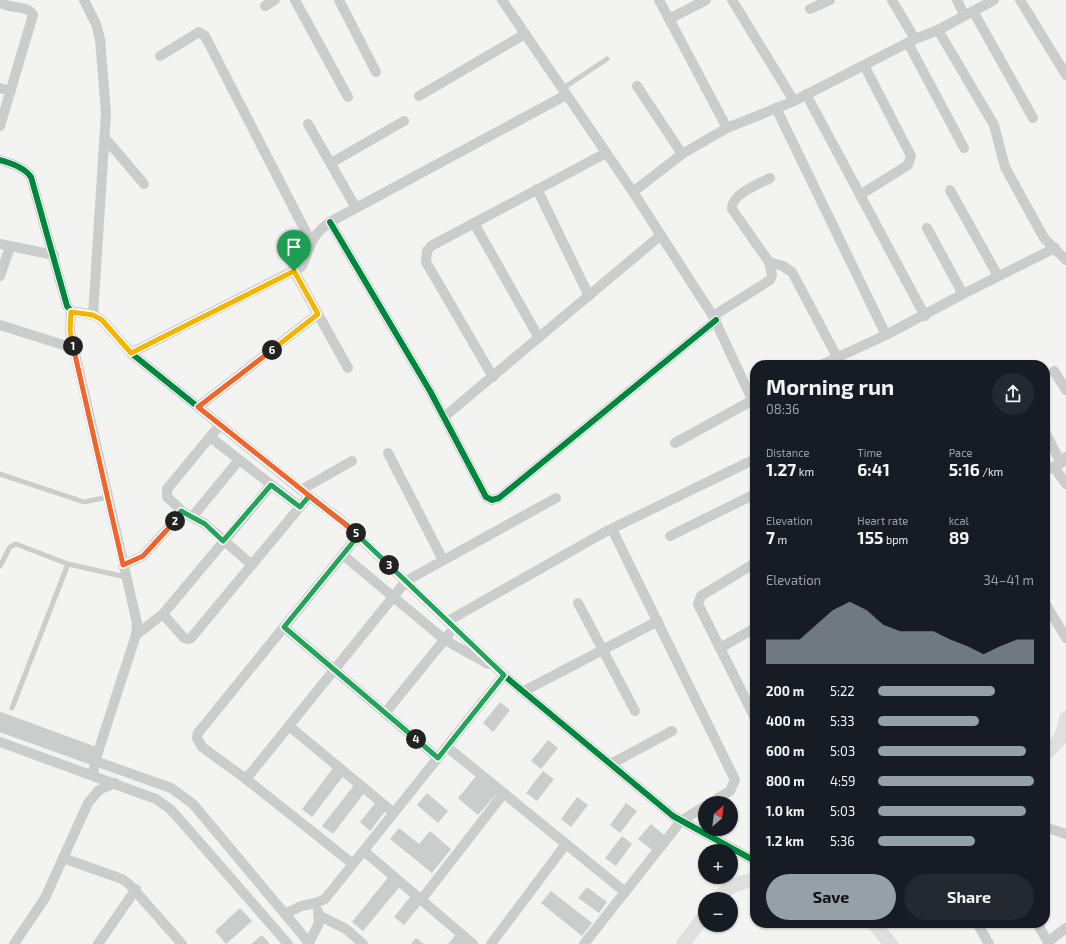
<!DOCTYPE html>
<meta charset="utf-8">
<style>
body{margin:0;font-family:"Exo 2",sans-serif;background:#242831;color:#f1f3f6;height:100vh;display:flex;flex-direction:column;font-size:15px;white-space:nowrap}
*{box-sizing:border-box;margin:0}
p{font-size:13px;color:#9ea1a6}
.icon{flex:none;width:22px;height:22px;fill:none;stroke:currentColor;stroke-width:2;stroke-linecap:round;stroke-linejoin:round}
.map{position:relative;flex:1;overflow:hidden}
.sheet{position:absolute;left:750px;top:360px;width:300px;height:568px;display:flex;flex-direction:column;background:#171b24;border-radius:16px;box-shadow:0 1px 3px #0004}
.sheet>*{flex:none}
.needle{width:26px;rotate:28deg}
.fabs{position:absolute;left:698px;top:796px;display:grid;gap:8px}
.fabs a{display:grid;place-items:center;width:40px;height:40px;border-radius:50%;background:#171b24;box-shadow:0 1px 3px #0004;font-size:20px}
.pin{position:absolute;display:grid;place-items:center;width:34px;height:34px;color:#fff;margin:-41px -17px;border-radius:50% 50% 50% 0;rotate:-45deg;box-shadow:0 0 4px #0007}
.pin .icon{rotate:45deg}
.km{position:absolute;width:20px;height:20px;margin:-10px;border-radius:50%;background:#222;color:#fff;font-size:11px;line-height:20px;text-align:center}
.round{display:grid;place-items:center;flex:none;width:42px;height:42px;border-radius:21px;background:#242831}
.headline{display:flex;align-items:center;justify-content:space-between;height:68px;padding:0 16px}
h1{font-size:22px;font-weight:700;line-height:30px}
.figures{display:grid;grid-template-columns:repeat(3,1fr);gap:6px;height:68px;padding:4px 16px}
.figures div{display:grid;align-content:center}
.figures b{font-size:17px;font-weight:700}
.figures small{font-size:11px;font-weight:400}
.figures p{font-size:11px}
.chart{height:112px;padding:8px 16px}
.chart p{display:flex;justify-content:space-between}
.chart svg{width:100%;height:72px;margin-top:4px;fill:#96a0a8;opacity:.7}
.button{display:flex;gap:8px;margin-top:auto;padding:8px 16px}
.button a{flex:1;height:46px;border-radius:24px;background:#96a0a8;color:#111;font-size:16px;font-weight:700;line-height:46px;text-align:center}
.button a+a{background:#242831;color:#f1f3f6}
ul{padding:0 16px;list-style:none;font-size:13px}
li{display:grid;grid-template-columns:64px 48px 1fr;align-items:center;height:30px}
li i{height:10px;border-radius:5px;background:#96a0a8}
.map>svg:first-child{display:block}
.building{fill:#cbcccc}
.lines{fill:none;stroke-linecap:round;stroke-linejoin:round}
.lane{stroke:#cbcccc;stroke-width:5}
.street{stroke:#cbcccc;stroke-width:10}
.secondary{stroke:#dfdfe0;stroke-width:14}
.cycleway-casing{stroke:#fff;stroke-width:8}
.cycleway{stroke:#00873e;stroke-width:6}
.split-1-casing{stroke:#fff;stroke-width:8}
.split-2-casing{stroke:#fff;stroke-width:8}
.split-3-casing{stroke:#fff;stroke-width:8}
.split-4-casing{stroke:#fff;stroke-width:8}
.split-5-casing{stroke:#fff;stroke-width:8}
.split-6-casing{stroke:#fff;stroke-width:8}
.split-7-casing{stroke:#fff;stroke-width:8}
.split-1{stroke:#f5b400;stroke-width:5}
.split-2{stroke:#f0652b;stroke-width:5}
.split-3{stroke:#22a559;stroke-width:5}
.split-4{stroke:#22a559;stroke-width:5}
.split-5{stroke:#22a559;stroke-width:5}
.split-6{stroke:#f0652b;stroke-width:5}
.split-7{stroke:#f5b400;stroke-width:5}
</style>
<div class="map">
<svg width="1066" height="944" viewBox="0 0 1066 944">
<rect width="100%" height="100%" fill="#f3f3f1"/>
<g class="building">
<polygon points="500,702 510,710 493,732 483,723"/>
<polygon points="548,740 558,748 541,769 531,761"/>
<polygon points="334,767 344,775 312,817 302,809"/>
<polygon points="543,771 554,779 537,801 526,793"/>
<polygon points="478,774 499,791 478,815 458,798"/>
<polygon points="355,784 365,792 333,834 322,826"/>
<polygon points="427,793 448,811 438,823 417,805"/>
<polygon points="577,797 588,805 571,827 561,819"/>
<polygon points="377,801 387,809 370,831 360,822"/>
<polygon points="626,803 637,811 620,833 610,825"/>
<polygon points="651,824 664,835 652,850 638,839"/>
<polygon points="399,828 419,844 430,831 451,849 432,873 390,839"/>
<polygon points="622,836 632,844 616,866 605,858"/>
<polygon points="390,875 402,884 363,931 352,922"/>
<polygon points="587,887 607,902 599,913 578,898"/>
<polygon points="551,891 592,923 582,936 541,903"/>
<polygon points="411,896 421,904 404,925 394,917"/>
<polygon points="240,908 252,921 226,944 215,931"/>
<polygon points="458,932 468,940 465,944 448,944"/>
<polygon points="262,935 270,944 251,944"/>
<polygon points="416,938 424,944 411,944"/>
</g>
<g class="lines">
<g class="lane">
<polyline points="562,89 607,59"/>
<polyline points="0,474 84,502 108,497"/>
<polyline points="0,566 10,547 16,544 68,564 126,577"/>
<polyline points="12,708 68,564"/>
</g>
<g class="street">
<polyline points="84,0 96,24 100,39 106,113 93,315"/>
<polyline points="295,0 348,97"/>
<polyline points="339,0 376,72"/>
<polyline points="502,0 633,192 713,316 755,406"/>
<polyline points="659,0 727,128"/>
<polyline points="732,0 794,101"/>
<polyline points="892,0 915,39"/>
<polyline points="957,0 964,15"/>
<polyline points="1020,0 1066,75"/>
<path d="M0,2C9,10 28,4 33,15L0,126"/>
<polyline points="265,6 275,0"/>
<polyline points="810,9 830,0"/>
<polyline points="973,11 1033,118"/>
<polyline points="669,19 706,0"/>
<polyline points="938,30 994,125 1005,167 1044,238 1066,260"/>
<polyline points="908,43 964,148"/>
<polyline points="160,56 199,32 205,36 311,242"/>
<polyline points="637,86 682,154"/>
<polyline points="0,88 11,91"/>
<polyline points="806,94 925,316"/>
<polyline points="419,96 525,34"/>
<polyline points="776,108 886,335"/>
<polyline points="308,124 356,208"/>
<polyline points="105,138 144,184"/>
<path d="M0,160C12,164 24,167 31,177L67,306L71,311L93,315L102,320L131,353L301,490L341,520L507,678L673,816L755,861"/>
<polyline points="331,163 404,121"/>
<polyline points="537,189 589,296"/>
<polyline points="950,190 998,276"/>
<polyline points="633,192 682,154 727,128 794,101 915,39 938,30 994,0"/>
<polyline points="860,195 908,165 911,156 864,65"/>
<polyline points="330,222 430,391 486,497 492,500 499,498 716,320"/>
<polyline points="474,223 539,338"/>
<polyline points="927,228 963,294"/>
<polyline points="0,244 54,255"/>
<polyline points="769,262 783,266 792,272 837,357"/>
<polyline points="294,271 348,368"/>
<polyline points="0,276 10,247"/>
<polyline points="71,311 70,331 137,623 136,635 95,761 93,775"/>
<path d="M713,316L770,280L772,275L769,262L732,209C731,194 759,184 770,178"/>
<polyline points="0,325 73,348"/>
<path d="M131,353L301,267C306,260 307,252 311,244C314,235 323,227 330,222L566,95"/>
<polyline points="821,365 886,335 963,294 1055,248"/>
<polyline points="1054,371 1066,390"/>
<polyline points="493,377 426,262 427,251 431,246 606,153"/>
<polyline points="198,407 318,314"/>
<polyline points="444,417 661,235"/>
<polyline points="1045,432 1061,463"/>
<polyline points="210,437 300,507"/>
<polyline points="675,443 753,400"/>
<polyline points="388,453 443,560"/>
<polyline points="1054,467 1066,484"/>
<polyline points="1045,471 1061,463 1066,457"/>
<polyline points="301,490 352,461"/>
<polyline points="181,511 205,524 252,565"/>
<polyline points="193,516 239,460"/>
<polyline points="612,529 735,780 730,791 710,803"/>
<polyline points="670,536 755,494"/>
<polyline points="343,555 445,640 488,664"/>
<polyline points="755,563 701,596 698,604 755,718"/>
<polyline points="123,565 143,556 181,514 179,508 167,497 167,489 220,425"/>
<polyline points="578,603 635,711"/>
<polyline points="1045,603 1066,638"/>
<polyline points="163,614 184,638 188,639 191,638 309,496"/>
<polyline points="448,621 605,532 755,459"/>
<polyline points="284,627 438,758"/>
<polyline points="136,635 163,614 271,485"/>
<polyline points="720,648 755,628"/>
<polyline points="524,691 658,621"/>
<polyline points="385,713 449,634"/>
<polyline points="0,717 98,753"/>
<polyline points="289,726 394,813"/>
<polyline points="0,727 171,788 193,804 310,944"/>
<polyline points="0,742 156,799 170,809 181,821 288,944"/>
<polyline points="447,747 625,892"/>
<polyline points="611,764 672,731"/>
<polyline points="246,779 406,581 556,498"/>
<polyline points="1045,827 1066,834"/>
<polyline points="364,851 473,944"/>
<polyline points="63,858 122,879 129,884 182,944"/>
<polyline points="353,864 246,779 202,747 197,738 198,733 358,536"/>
<polyline points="421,900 504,793"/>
<polyline points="285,914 301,906 316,903 325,899 504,675"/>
<polyline points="320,916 346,929 363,944"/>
<polyline points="977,923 989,944"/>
<polyline points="1037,923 1049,944"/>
<polyline points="1048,942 1066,928"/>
<polyline points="309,943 319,923 318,911"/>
<polyline points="14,944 45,898 88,803 99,790 115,783"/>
<polyline points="98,944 136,889"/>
<polyline points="491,944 566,844"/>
<polyline points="584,944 681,821 705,806"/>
</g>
<g class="secondary">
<path d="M1045,754C1059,743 1063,736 1066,718"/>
<path d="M718,899C728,886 739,882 755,880"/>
<polyline points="873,923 891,944"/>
<polyline points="683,944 705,915"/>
</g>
<defs>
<g id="cycleway">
<path d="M0,160C12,164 24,167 31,177L67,306L71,311L93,315L102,320L131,353L301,490L341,520L507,678L673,816L755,861"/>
<polyline points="330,222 430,391 486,497 492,500 499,498 716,320"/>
</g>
</defs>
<use href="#cycleway" class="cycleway-casing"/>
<use href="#cycleway" class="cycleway"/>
</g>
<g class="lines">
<defs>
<polyline id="split-1" points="73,346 70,331 71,312 93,315 102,320 131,353 294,271"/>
<polyline id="split-2" points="73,346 123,565 143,556 175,521"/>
<polyline id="split-3" points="175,521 181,511 205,524 223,541 271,485 300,507 309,496 348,526 389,565"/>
<polyline id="split-4" points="389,565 504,675 438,758 416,739"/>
<polyline id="split-5" points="356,533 358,536 284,627 416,739"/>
<polyline id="split-6" points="272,350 198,407 356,533"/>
<polyline id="split-7" points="272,350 318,314 294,271"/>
</defs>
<use href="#split-1" class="split-1-casing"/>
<use href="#split-2" class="split-2-casing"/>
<use href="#split-3" class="split-3-casing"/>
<use href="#split-4" class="split-4-casing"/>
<use href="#split-5" class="split-5-casing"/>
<use href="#split-6" class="split-6-casing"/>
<use href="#split-7" class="split-7-casing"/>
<use href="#split-1" class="split-1"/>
<use href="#split-2" class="split-2"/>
<use href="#split-3" class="split-3"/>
<use href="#split-4" class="split-4"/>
<use href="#split-5" class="split-5"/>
<use href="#split-6" class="split-6"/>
<use href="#split-7" class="split-7"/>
</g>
</svg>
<div class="fabs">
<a><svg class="needle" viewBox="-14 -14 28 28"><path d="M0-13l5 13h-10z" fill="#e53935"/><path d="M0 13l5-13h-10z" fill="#9ea1a6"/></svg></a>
<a>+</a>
<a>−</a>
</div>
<div class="pin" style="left:294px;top:271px;background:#1e9e55"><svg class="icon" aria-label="arrive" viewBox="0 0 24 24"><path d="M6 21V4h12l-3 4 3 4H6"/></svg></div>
<b class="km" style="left:73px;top:346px">1</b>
<b class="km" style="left:175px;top:521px">2</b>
<b class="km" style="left:389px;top:565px">3</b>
<b class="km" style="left:416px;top:739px">4</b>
<b class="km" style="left:356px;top:533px">5</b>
<b class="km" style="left:272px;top:350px">6</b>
<section class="sheet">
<div class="headline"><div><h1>Morning run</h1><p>08:36</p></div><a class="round"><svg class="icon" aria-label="share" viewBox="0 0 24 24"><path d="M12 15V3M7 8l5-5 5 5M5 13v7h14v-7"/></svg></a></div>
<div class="figures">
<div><p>Distance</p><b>1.27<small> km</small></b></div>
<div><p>Time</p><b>6:41</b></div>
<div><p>Pace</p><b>5:16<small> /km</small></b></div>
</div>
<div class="figures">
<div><p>Elevation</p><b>7<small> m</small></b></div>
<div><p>Heart rate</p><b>155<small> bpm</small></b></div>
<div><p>kcal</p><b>89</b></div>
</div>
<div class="chart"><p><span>Elevation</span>34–41 m</p>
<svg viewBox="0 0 160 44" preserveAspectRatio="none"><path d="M0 44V29L10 29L20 29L30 20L40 11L50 6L60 11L70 20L80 24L90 24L100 24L110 29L120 33L130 38L140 33L150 29L160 29V44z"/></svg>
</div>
<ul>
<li><b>200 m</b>5:22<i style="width:75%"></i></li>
<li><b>400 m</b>5:33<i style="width:65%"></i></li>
<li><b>600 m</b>5:03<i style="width:95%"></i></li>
<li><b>800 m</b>4:59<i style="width:100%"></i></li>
<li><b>1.0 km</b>5:03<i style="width:95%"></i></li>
<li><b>1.2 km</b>5:36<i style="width:62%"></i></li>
</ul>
<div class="button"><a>Save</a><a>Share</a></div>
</section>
</div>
